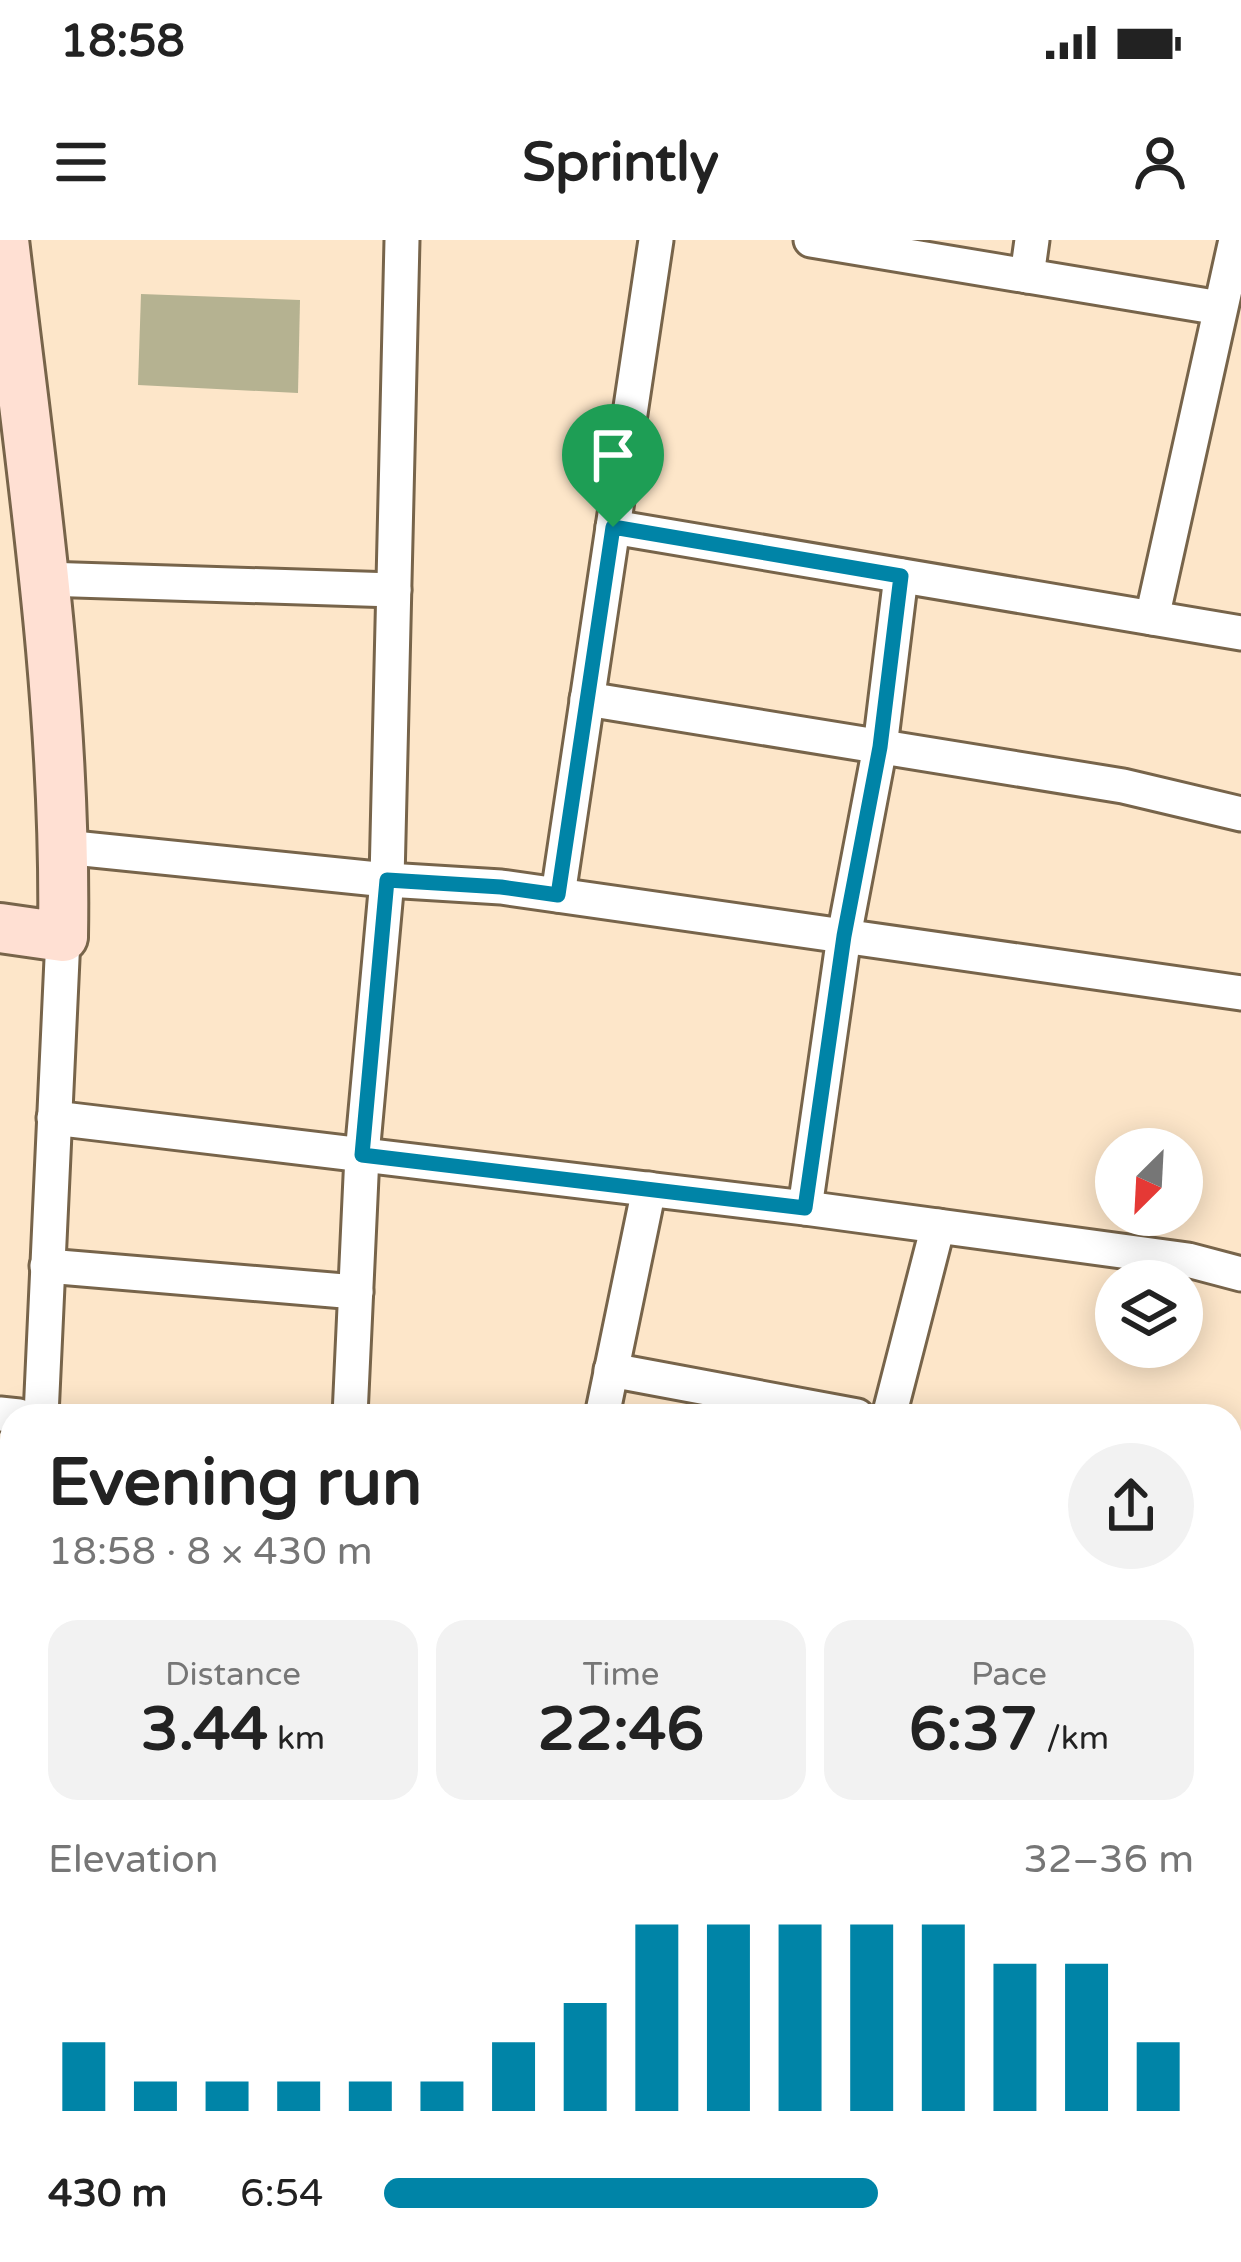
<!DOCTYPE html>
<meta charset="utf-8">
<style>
body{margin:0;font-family:"Varela Round",sans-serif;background:#f2f2f2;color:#222;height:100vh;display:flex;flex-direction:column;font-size:45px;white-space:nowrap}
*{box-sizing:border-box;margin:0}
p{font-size:39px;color:#767676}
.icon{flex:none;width:66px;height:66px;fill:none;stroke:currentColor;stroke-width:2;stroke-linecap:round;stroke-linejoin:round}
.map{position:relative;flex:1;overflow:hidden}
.panel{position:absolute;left:0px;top:1164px;width:1242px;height:858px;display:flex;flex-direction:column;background:#fff;border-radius:36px 36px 0 0;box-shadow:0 6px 30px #0003}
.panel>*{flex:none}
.needle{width:78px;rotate:204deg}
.controls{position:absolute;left:1095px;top:888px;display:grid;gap:24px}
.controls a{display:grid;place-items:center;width:108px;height:108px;border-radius:50%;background:#fff;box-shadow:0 6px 30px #0003;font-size:60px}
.pin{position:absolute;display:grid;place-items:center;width:102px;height:102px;color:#fff;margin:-123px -51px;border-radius:50% 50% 50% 0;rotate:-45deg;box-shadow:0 0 12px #0007}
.pin .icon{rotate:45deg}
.round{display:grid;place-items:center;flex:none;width:126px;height:126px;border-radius:63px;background:#f2f2f2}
.head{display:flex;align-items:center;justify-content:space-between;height:204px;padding:0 48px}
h1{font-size:66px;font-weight:800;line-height:90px}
.stats{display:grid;grid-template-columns:repeat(3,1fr);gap:18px;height:204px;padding:12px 48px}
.stats div{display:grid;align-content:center;border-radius:30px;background:#f2f2f2;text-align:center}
.stats b{font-size:60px;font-weight:800}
.stats small{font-size:33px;font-weight:400}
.stats p{font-size:33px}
.chart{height:336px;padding:24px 48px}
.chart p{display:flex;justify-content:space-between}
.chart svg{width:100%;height:216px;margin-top:12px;stroke:#0084a7;stroke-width:6}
ul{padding:0 48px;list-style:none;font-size:39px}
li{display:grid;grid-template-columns:192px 144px 1fr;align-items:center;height:90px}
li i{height:30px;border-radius:15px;background:#0084a7}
.status{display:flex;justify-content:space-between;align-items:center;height:84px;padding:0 60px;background:#fff;direction:ltr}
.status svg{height:33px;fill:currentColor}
header{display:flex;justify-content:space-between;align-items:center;height:156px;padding:0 48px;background:#fff;font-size:54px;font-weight:800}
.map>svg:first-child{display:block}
.building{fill:#b5b291}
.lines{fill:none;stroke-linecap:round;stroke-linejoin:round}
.street-casing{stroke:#77644a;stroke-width:39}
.secondary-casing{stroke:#77644a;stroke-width:54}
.street{stroke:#fff;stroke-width:33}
.secondary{stroke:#ffe0d3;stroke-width:48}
.route-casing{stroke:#fff;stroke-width:24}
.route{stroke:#0084a7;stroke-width:15}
</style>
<div class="status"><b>18:58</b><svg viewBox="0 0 49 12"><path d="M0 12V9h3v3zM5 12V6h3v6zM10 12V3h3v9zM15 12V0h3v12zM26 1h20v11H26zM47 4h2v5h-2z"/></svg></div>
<header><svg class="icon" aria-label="menu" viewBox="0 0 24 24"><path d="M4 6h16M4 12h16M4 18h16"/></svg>Sprintly<svg class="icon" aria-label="person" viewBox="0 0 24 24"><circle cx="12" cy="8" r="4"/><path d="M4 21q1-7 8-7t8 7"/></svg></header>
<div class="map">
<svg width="1241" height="2022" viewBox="0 0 1241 2022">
<rect width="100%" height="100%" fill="#fde6c9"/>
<polygon class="building" points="141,54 300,60 298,153 138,145"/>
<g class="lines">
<defs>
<g id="street">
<polyline points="811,0 1220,68"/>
<polyline points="1027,36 1032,0"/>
<polyline points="613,287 1241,393"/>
<polyline points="44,339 394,350"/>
<polyline points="1152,378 1236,0"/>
<polyline points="587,459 1123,546 1241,574"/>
<polyline points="64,607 387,640 501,647 1241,753"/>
<polyline points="558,655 656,0"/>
<polyline points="54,878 805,968 1188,1020 1241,1034"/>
<polyline points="805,968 844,696 880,507 901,336"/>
<polyline points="47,1026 356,1052"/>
<polyline points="611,1130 857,1176"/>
<polyline points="0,1174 19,1176"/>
<polyline points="41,1176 63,697"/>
<polyline points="350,1176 362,915 387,640 402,0"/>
<polyline points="602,1176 649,949"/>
<polyline points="889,1176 938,986"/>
<polyline points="1230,1384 1241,1342"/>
<polyline points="1230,1579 1241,1582"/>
<polyline points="1230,1807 1241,1810"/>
<polyline points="61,2010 63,2022"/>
<polyline points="1210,2010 1241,2020"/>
<polyline points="671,2022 674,2010"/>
<polyline points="920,2022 923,2010"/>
</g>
<path id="secondary" d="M0,688L63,697C67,464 31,231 4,0"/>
</defs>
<use href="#street" class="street-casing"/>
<use href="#secondary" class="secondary-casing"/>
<use href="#street" class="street"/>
<use href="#secondary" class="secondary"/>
</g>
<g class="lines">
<defs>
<polygon id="route" points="613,287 901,336 880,507 844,696 805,968 362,915 387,640 501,647 558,655"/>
</defs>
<use href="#route" class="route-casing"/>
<use href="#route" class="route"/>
</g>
</svg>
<div class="controls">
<a><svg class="needle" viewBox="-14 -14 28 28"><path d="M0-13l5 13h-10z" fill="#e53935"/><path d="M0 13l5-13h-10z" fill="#767676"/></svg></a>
<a><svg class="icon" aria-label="layers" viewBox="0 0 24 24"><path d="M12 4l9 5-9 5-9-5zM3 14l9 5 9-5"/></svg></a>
</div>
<div class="pin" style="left:613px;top:287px;background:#1e9e55"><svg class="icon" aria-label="arrive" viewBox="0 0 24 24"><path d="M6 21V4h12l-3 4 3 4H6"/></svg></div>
<section class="panel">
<div class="head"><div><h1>Evening run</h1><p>18:58 · 8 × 430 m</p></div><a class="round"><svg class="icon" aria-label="share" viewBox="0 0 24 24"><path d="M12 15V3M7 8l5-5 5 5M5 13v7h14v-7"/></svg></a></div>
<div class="stats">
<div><p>Distance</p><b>3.44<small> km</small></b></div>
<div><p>Time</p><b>22:46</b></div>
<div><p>Pace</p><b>6:37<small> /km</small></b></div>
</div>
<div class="chart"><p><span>Elevation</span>32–36 m</p>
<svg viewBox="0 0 160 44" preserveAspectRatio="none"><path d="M5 44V30M15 44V38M25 44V38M35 44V38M45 44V38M55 44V38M65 44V30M75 44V22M85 44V6M95 44V6M105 44V6M115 44V6M125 44V6M135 44V14M145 44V14M155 44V30"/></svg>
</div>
<ul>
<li><b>430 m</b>6:54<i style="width:61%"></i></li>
</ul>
</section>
</div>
